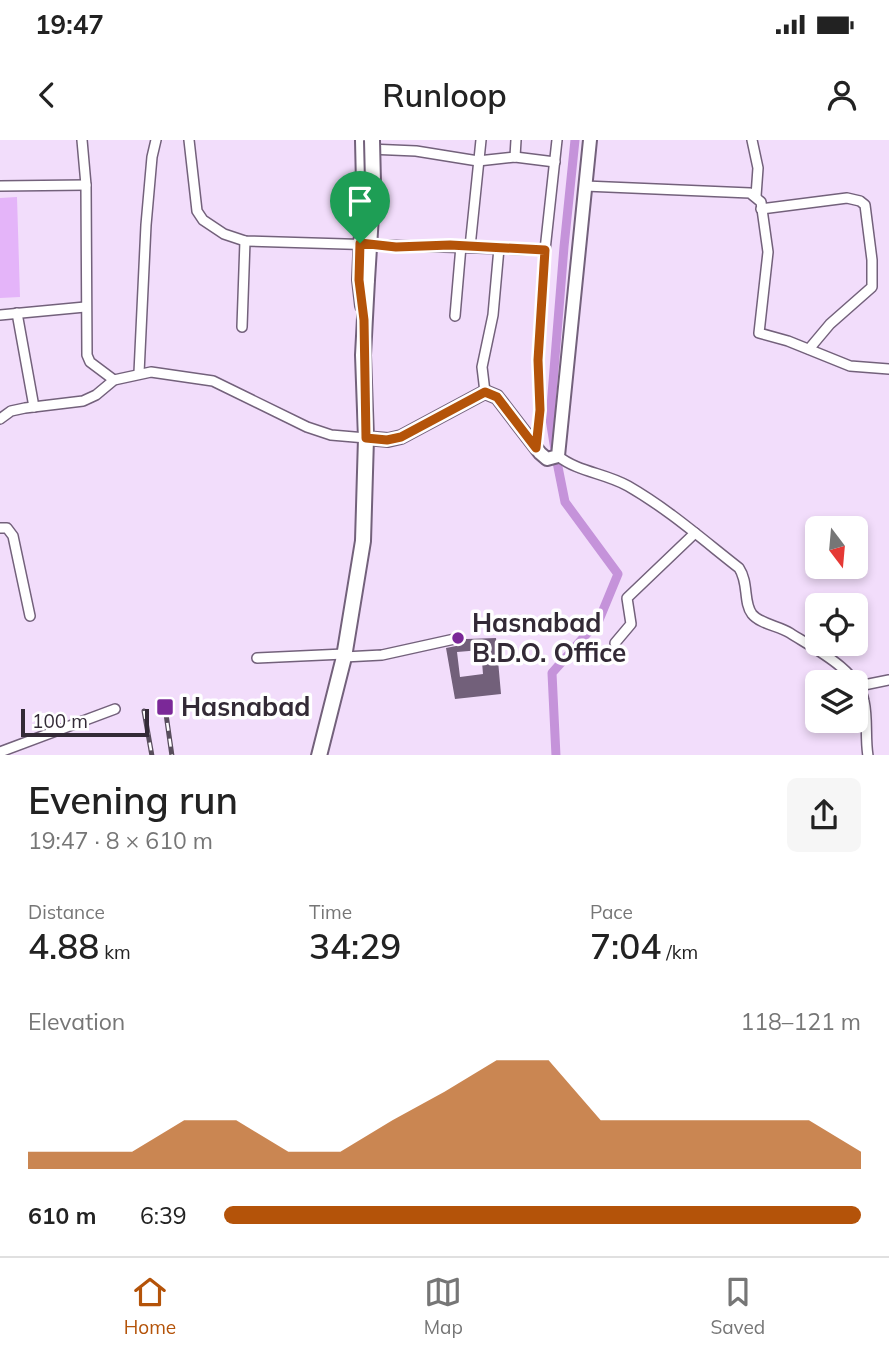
<!DOCTYPE html>
<meta charset="utf-8">
<style>
body{margin:0;font-family:Mulish,sans-serif;background:#f6f6f6;color:#222;height:100vh;display:flex;flex-direction:column;font-size:26px;white-space:nowrap}
*{box-sizing:border-box;margin:0}
p{font-size:23px;color:#767676}
.icon{flex:none;width:38px;height:38px;fill:none;stroke:currentColor;stroke-width:2;stroke-linecap:round;stroke-linejoin:round}
.map{position:relative;height:615px;overflow:hidden}
.sheet{display:flex;flex-direction:column;background:#fff;flex:1}
.sheet>*{flex:none}
.needle{width:46px;rotate:164deg}
.fabs{position:absolute;left:805px;top:376px;display:grid;gap:14px}
.fabs a{display:grid;place-items:center;width:63px;height:63px;border-radius:10px;background:#fff;box-shadow:0 4px 10px #0003;font-size:35px}
.scale{position:absolute;left:21px;bottom:18px;width:128px;box-sizing:border-box;padding-left:7px;border:4px solid #332a36;border-top:0;font-size:19px;line-height:24px;white-space:nowrap;color:#332a36;-webkit-text-stroke:5px #fff;paint-order:stroke}
.pin{position:absolute;display:grid;place-items:center;width:60px;height:60px;color:#fff;margin:-72px -30px;border-radius:50% 50% 50% 0;rotate:-45deg;box-shadow:0 0 7px #0007}
.pin .icon{rotate:45deg}
.round{display:grid;place-items:center;flex:none;width:74px;height:74px;border-radius:10px;background:#f6f6f6}
.headline{display:flex;align-items:center;justify-content:space-between;height:119px;padding:0 28px}
h1{font-size:38px;font-weight:600;line-height:52px}
.figures{display:grid;grid-template-columns:repeat(3,1fr);gap:10px;height:119px;padding:7px 28px}
.figures div{display:grid;align-content:center}
.figures b{font-size:35px;font-weight:600}
.figures small{font-size:19px;font-weight:400}
.figures p{font-size:19px}
.chart{height:196px;padding:14px 28px}
.chart p{display:flex;justify-content:space-between}
.chart svg{width:100%;height:126px;margin-top:7px;fill:#b45309;opacity:.7}
ul{padding:0 28px;list-style:none;font-size:23px}
li{display:grid;grid-template-columns:112px 84px 1fr;align-items:center;height:52px}
li i{height:18px;border-radius:9px;background:#b45309}
.status{display:flex;justify-content:space-between;align-items:center;height:49px;padding:0 35px;background:#fff;direction:ltr}
.status svg{height:19px;fill:currentColor}
header{display:flex;justify-content:space-between;align-items:center;height:91px;padding:0 28px;background:#fff;font-size:32px;font-weight:600}
.dock{display:flex;justify-content:space-around;align-items:center;height:98px;border-top:2px solid #e0e0e0;background:#fff;font-size:19px;color:#767676}
.dock a{display:grid;justify-items:center;gap:4px}
.dock .current{color:#b45309}
.map>svg:first-child{display:block}
.green{fill:#e4b4f9}
.lines{fill:none;stroke-linecap:round;stroke-linejoin:round}
.canal{stroke:#c593da;stroke-width:9}
.building{fill:#72607a;fill-rule:evenodd}
.street-casing{stroke:#73617b;stroke-width:12}
.secondary-casing{stroke:#73617b;stroke-width:16}
.primary-casing{stroke:#73617b;stroke-width:18}
.street{stroke:#fff;stroke-width:9}
.secondary{stroke:#fff;stroke-width:12}
.primary{stroke:#fff;stroke-width:14}
.rail-casing{stroke:#584d5c;stroke-width:5}
.rail{stroke:#fff;stroke-width:2.5;stroke-dasharray:8;stroke-linecap:butt}
.primary-bridge-casing{stroke:#73617b;stroke-width:18;stroke-linecap:butt}
.primary-bridge{stroke:#fff;stroke-width:14}
.route-casing{stroke:#fff;stroke-width:14}
.route{stroke:#b45309;stroke-width:9}
.poi-dot{fill:#7b2898;stroke:#fff;stroke-width:2.5}
.labels{text-anchor:middle;stroke-width:7;stroke-linejoin:round;paint-order:stroke}
.poi-label{font-size:26px;font-weight:bold;fill:#332a36;stroke:#fff;text-anchor:start}
</style>
<div class="status"><b>19:47</b><svg viewBox="0 0 49 12"><path d="M0 12V9h3v3zM5 12V6h3v6zM10 12V3h3v9zM15 12V0h3v12zM26 1h20v11H26zM47 4h2v5h-2z"/></svg></div>
<header><svg class="icon" aria-label="back" viewBox="0 0 24 24"><path d="M15 5l-7 7 7 7"/></svg>Runloop<svg class="icon" aria-label="person" viewBox="0 0 24 24"><circle cx="12" cy="8" r="4"/><path d="M4 21q1-7 8-7t8 7"/></svg></header>
<div class="map">
<svg width="889" height="616" viewBox="0 0 889 616">
<rect width="100%" height="100%" fill="#f2ddfb"/>
<polygon class="green" points="17,57 20,157 0,158 0,58"/>
<g class="lines">
<g class="canal">
<polyline points="555,310 550,279 564,107 575,0"/>
<polyline points="556,616 552,533 599,480 618,434 565,362 557,322"/>
</g>
</g>
<path class="building" d="M496,498L501,554L455,559L446,508L461,505L466,499ZM481,510L483,534L460,537L457,512Z"/>
<g class="lines">
<defs>
<g id="street">
<polyline points="82,0 86,45 87,215 90,222 114,240"/>
<polyline points="189,0 197,71 203,80 224,94 245,101 545,110"/>
<polyline points="752,0 758,28 756,56"/>
<polyline points="369,9 416,11 478,21 515,17 555,22"/>
<polyline points="515,17 516,0"/>
<polyline points="0,46 86,45"/>
<polyline points="585,46 750,53 761,62 768,112 759,193 788,201 850,226 889,229"/>
<polyline points="761,69 847,58 860,61 865,65 872,120 872,147 830,184 809,209"/>
<polyline points="470,107 481,0"/>
<polyline points="17,173 34,267"/>
<polyline points="0,175 85,167"/>
<polyline points="455,176 461,106"/>
<polyline points="242,187 245,101"/>
<polyline points="139,233 146,85 152,17 156,0"/>
<polyline points="485,252 482,227 493,175 499,108"/>
<polyline points="0,279 11,271 25,268 83,261 96,255 114,240 151,232 213,241 307,287 331,295 366,298"/>
<polyline points="536,308 540,270 538,220 545,110 557,0"/>
<path d="M558,316C578,332 605,333 628,346C668,369 702,399 739,428C749,443 743,462 752,474C760,484 779,486 790,493C815,509 858,530 864,561C868,579 865,598 868,616"/>
<polyline points="0,388 7,388 13,396 30,476"/>
<polyline points="615,503 631,484 627,458 695,393"/>
<polyline points="344,517 382,515 459,498"/>
<polyline points="257,518 344,514"/>
<polyline points="859,546 889,540"/>
<polyline points="0,612 115,569"/>
</g>
<g id="secondary">
<polyline points="362,166 359,140 363,45 362,0"/>
<polyline points="366,298 388,300 401,297 485,252 497,257 540,313 547,319 558,316 590,0"/>
</g>
<polyline id="primary" points="319,616 344,517 363,401 366,298 363,215 367,140"/>
</defs>
<use href="#street" class="street-casing"/>
<use href="#secondary" class="secondary-casing"/>
<use href="#primary" class="primary-casing"/>
<use href="#street" class="street"/>
<use href="#secondary" class="secondary"/>
<use href="#primary" class="primary"/>
<defs>
<g id="rail">
<polyline points="165,567 172,616"/>
<polyline points="144,571 152,616"/>
</g>
</defs>
<use href="#rail" class="rail-casing"/>
<use href="#rail" class="rail"/>
<defs>
<polyline id="primary-bridge" points="367,140 373,43 372,0"/>
</defs>
<use href="#primary-bridge" class="primary-bridge-casing"/>
<use href="#primary-bridge" class="primary-bridge"/>
</g>
<g class="lines">
<defs>
<polygon id="route" points="360,103 396,107 450,105 545,110 538,220 540,270 536,308 497,257 485,252 401,297 387,300 366,298 364,180 359,140"/>
</defs>
<use href="#route" class="route-casing"/>
<use href="#route" class="route"/>
</g>
<g class="poi-dot">
<circle cx="458" cy="498" r="7"/>
<rect x="156" y="558" width="18" height="18" rx="3.5"/>
</g>
<g class="labels">
<g class="poi-label">
<text x="472" y="492">Hasnabad<tspan x="472" dy="30">B.D.O. Office</tspan></text>
<text x="181" y="576">Hasnabad</text>
</g>
</g>
</svg>
<div class="fabs">
<a><svg class="needle" viewBox="-14 -14 28 28"><path d="M0-13l5 13h-10z" fill="#e53935"/><path d="M0 13l5-13h-10z" fill="#767676"/></svg></a>
<a><svg class="icon" aria-label="locate" viewBox="0 0 24 24"><circle cx="12" cy="12" r="6"/><path d="M12 2v4M12 18v4M2 12h4M18 12h4"/></svg></a>
<a><svg class="icon" aria-label="layers" viewBox="0 0 24 24"><path d="M12 4l9 5-9 5-9-5zM3 14l9 5 9-5"/></svg></a>
</div>
<div class="scale">100 m</div>
<div class="pin" style="left:360px;top:103px;background:#1e9e55"><svg class="icon" aria-label="arrive" viewBox="0 0 24 24"><path d="M6 21V4h12l-3 4 3 4H6"/></svg></div>
</div>
<section class="sheet">
<div class="headline"><div><h1>Evening run</h1><p>19:47 · 8 × 610 m</p></div><a class="round"><svg class="icon" aria-label="share" viewBox="0 0 24 24"><path d="M12 15V3M7 8l5-5 5 5M5 13v7h14v-7"/></svg></a></div>
<div class="figures">
<div><p>Distance</p><b>4.88<small> km</small></b></div>
<div><p>Time</p><b>34:29</b></div>
<div><p>Pace</p><b>7:04<small> /km</small></b></div>
</div>
<div class="chart"><p><span>Elevation</span>118–121 m</p>
<svg viewBox="0 0 160 44" preserveAspectRatio="none"><path d="M0 44V38L10 38L20 38L30 27L40 27L50 38L60 38L70 27L80 17L90 6L100 6L110 27L120 27L130 27L140 27L150 27L160 38V44z"/></svg>
</div>
<ul>
<li><b>610 m</b>6:39<i style="width:100%"></i></li>
</ul>
</section>
<nav class="dock">
<a class="current"><svg class="icon" aria-label="home" viewBox="0 0 24 24"><path d="M3 11l9-7 9 7M6 9v11h12V9"/></svg>Home</a>
<a><svg class="icon" aria-label="map" viewBox="0 0 24 24"><path d="M3 6l6-2 6 2 6-2v14l-6 2-6-2-6 2zM9 4v14M15 6v14"/></svg>Map</a>
<a><svg class="icon" aria-label="saved" viewBox="0 0 24 24"><path d="M7 4h10v16l-5-4-5 4z"/></svg>Saved</a>
</nav>
